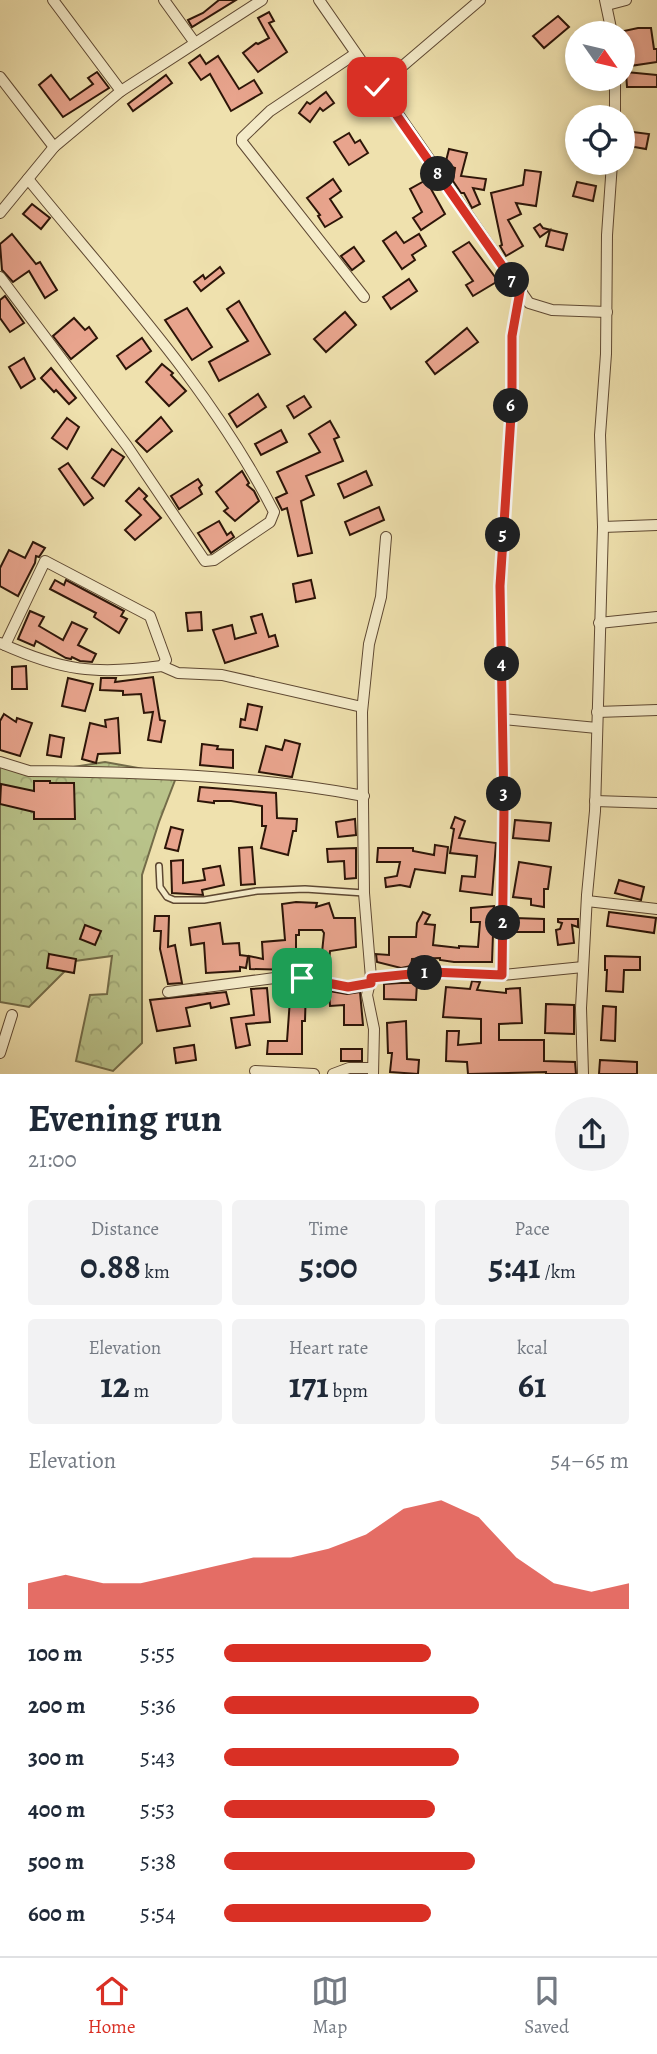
<!DOCTYPE html>
<meta charset="utf-8">
<style>
body{margin:0;font-family:Alegreya,serif;background:#f2f2f3;color:#1f2937;height:100vh;display:flex;flex-direction:column;font-size:26px;white-space:nowrap}
*{box-sizing:border-box;margin:0}
p{font-size:23px;color:#747a83}
.icon{flex:none;width:38px;height:38px;fill:none;stroke:currentColor;stroke-width:2;stroke-linecap:round;stroke-linejoin:round}
.map{position:relative;height:1074px;overflow:hidden}
.side{display:flex;flex-direction:column;background:#fff;flex:1}
.side>*{flex:none}
.needle{width:46px;rotate:124deg}
.controls{position:absolute;left:565px;top:21px;display:grid;gap:14px}
.controls a{display:grid;place-items:center;width:70px;height:70px;border-radius:50%;background:#fff;box-shadow:0 4px 10px #0003;font-size:35px}
.pin{position:absolute;display:grid;place-items:center;width:60px;height:60px;color:#fff;margin:-30px;border-radius:14px;box-shadow:0 4px 10px #0006}
.km{position:absolute;width:35px;height:35px;margin:-18px;border-radius:50%;background:#222;color:#fff;font-size:19px;line-height:35px;text-align:center}
.round{display:grid;place-items:center;flex:none;width:74px;height:74px;border-radius:37px;background:#f2f2f3}
.summary{display:flex;align-items:center;justify-content:space-between;height:119px;padding:0 28px}
h1{font-size:38px;font-weight:700;line-height:52px}
.stats{display:grid;grid-template-columns:repeat(3,1fr);gap:10px;height:119px;padding:7px 28px}
.stats div{display:grid;align-content:center;border-radius:7px;background:#f2f2f3;text-align:center}
.stats b{font-size:35px;font-weight:700}
.stats small{font-size:19px;font-weight:400}
.stats p{font-size:19px}
.chart{height:196px;padding:14px 28px}
.chart p{display:flex;justify-content:space-between}
.chart svg{width:100%;height:126px;margin-top:7px;fill:#d93025;opacity:.7}
ul{padding:0 28px;list-style:none;font-size:23px}
li{display:grid;grid-template-columns:112px 84px 1fr;align-items:center;height:52px}
li i{height:18px;border-radius:9px;background:#d93025}
.menu{display:flex;justify-content:space-around;align-items:center;height:98px;border-top:2px solid #e0e1e3;background:#fff;font-size:19px;color:#747a83}
.menu a{display:grid;justify-items:center;gap:4px}
.menu .selected{color:#d93025}
.map>svg:first-child{display:block}
.forest{fill:url(#forest-crowns);stroke:#736c49;stroke-width:2}
.building{fill:#e8a48d;stroke:#2d1508;stroke-width:2}
.lines{fill:none;stroke-linecap:round;stroke-linejoin:round}
.service-casing{stroke:#5e4832;stroke-width:8}
.minor-casing{stroke:#5e4832;stroke-width:12}
.service{stroke:#f5ecca;stroke-width:5}
.minor{stroke:#f5ecca;stroke-width:10}
.route-casing{stroke:#fff;stroke-width:14}
.route{stroke:#d93025;stroke-width:9}
</style>
<div class="map">
<svg width="657" height="1074" viewBox="0 0 657 1074">
<defs>
<pattern id="forest-crowns" width="20" height="18" patternUnits="userSpaceOnUse" patternTransform="scale(1.75)"><rect width="20" height="18" fill="#b9c38a"/><path d="M2 6a3 3 0 1 1 6 0M12 15a3 3 0 1 1 6 0" fill="none" stroke="#9fa776"/></pattern>
</defs>
<rect width="100%" height="100%" fill="#efe1ae"/>
<filter id="stains"><feTurbulence type="fractalNoise" baseFrequency=".00286" numOctaves="4"/><feColorMatrix values="0 0 0 0 .2 0 0 0 0 .09 0 0 0 0 .02 0 0 0 .5 -.17"/></filter>
<radialGradient id="worn" r=".72"><stop offset=".6" stop-color="#630" stop-opacity="0"/><stop offset="1" stop-color="#630" stop-opacity=".3"/></radialGradient>
<polygon class="forest" points="0,762 29,774 105,762 177,775 159,822 142,875 142,1043 113,1071 76,1061 90,995 107,994 112,956 75,961 29,1007 0,1002"/>
<g class="building">
<polygon points="219,0 236,0 192,27 188,20 203,13"/>
<polygon points="269,12 274,21 269,23 287,52 258,72 243,53 256,43 258,44 269,38 258,18"/>
<polygon points="558,16 569,27 544,48 533,36"/>
<polygon points="638,28 651,28 654,49 657,49 657,62 630,66 624,31"/>
<polygon points="200,55 206,64 218,56 239,89 254,80 262,93 231,111 210,74 201,80 189,63"/>
<polygon points="97,72 109,88 63,117 39,85 51,75 70,100 93,84 88,78"/>
<polygon points="626,72 657,75 657,87 627,87"/>
<polygon points="166,75 172,83 133,111 128,104"/>
<polygon points="326,92 334,103 323,111 320,108 310,122 299,113 307,102 310,104"/>
<polygon points="625,131 649,134 646,149 623,145"/>
<polygon points="349,133 355,143 360,140 368,153 349,165 334,142"/>
<polygon points="449,149 467,153 461,176 486,179 484,190 473,188 480,204 472,208 464,193 461,193 453,181 455,168 445,165"/>
<polygon points="525,170 541,172 536,206 516,203 521,214 508,220 523,246 506,256 500,246 502,245 491,193 523,185"/>
<polygon points="333,179 341,191 330,199 342,217 325,227 318,216 320,215 307,198"/>
<polygon points="426,180 445,214 421,230 413,218 422,212 410,189"/>
<polygon points="577,182 596,186 593,201 573,196"/>
<polygon points="32,204 50,218 41,229 23,214"/>
<polygon points="540,224 543,228 567,234 563,250 546,246 550,230 540,237 534,228"/>
<polygon points="396,232 404,243 419,234 426,246 412,255 415,260 402,269 383,241"/>
<polygon points="12,234 36,264 40,262 57,290 45,298 29,271 13,282 2,270 0,244"/>
<polygon points="469,242 498,281 473,296 466,285 473,281 453,252"/>
<polygon points="354,247 364,261 352,270 341,256"/>
<polygon points="220,267 224,273 201,291 194,282 203,275 205,279"/>
<polygon points="409,279 417,291 391,309 383,297"/>
<polygon points="5,296 24,323 10,332 0,318 0,300"/>
<polygon points="239,301 270,354 219,381 209,362 248,341 227,309"/>
<polygon points="187,308 212,347 192,360 165,320"/>
<polygon points="345,312 356,325 326,352 314,339"/>
<polygon points="74,318 85,330 89,327 97,338 71,359 53,336"/>
<polygon points="467,328 478,342 435,374 426,362"/>
<polygon points="142,338 151,351 126,369 117,356"/>
<polygon points="24,358 35,379 21,388 9,367"/>
<polygon points="162,364 173,373 171,375 186,391 169,406 146,382"/>
<polygon points="51,368 76,398 69,404 56,390 54,392 41,378"/>
<polygon points="258,394 266,407 237,427 229,414"/>
<polygon points="304,396 311,407 294,418 287,406"/>
<polygon points="161,417 172,431 147,452 136,441"/>
<polygon points="67,418 79,427 67,449 52,438"/>
<polygon points="330,421 339,437 334,439 343,461 306,476 314,495 301,501 312,553 298,556 287,508 282,510 276,498 287,493 277,472 318,453 320,452 309,434"/>
<polygon points="281,430 287,442 261,455 255,444"/>
<polygon points="112,449 124,457 104,486 92,478"/>
<polygon points="68,463 93,498 84,505 59,469"/>
<polygon points="242,471 249,483 247,485 254,491 259,501 235,521 224,511 228,508 216,492"/>
<polygon points="366,471 372,485 344,498 338,484"/>
<polygon points="198,479 202,485 199,488 202,494 179,509 171,496"/>
<polygon points="139,488 147,496 144,499 161,518 135,540 125,530 141,515 126,501"/>
<polygon points="379,507 384,520 350,535 345,522"/>
<polygon points="219,521 227,535 231,532 234,537 211,553 198,533"/>
<polygon points="33,542 45,548 39,557 36,556 35,563 18,596 0,586 0,568 9,550 25,558"/>
<polygon points="55,580 64,585 66,580 124,611 121,616 127,619 119,633 94,617 96,613 50,589"/>
<polygon points="311,580 315,598 296,602 293,584"/>
<polygon points="30,611 44,617 39,626 63,640 72,622 87,629 78,645 96,654 92,662 80,661 72,657 71,659 66,658 36,641 34,646 18,639"/>
<polygon points="201,612 202,630 188,631 186,613"/>
<polygon points="262,614 269,637 275,635 278,646 225,663 213,630 232,625 235,639 256,633 251,617"/>
<polygon points="26,666 27,689 12,689 12,667"/>
<polygon points="153,677 160,720 165,721 161,742 148,740 153,712 144,713 141,694 123,695 123,691 100,690 101,678 116,678 115,682"/>
<polygon points="68,678 93,684 85,711 62,706"/>
<polygon points="248,704 262,707 257,730 240,727 241,719 245,720"/>
<polygon points="4,714 16,722 17,718 32,723 20,756 0,750 0,721"/>
<polygon points="118,718 120,753 98,754 96,763 82,759 90,723 106,727 105,720"/>
<polygon points="50,735 64,738 61,757 47,755"/>
<polygon points="285,740 300,744 292,777 259,772 266,746 282,750"/>
<polygon points="202,744 218,746 217,749 233,750 233,768 200,765"/>
<polygon points="34,781 50,781 50,783 74,783 75,819 34,819 34,812 0,804 1,784 34,791"/>
<polygon points="200,787 276,793 277,818 297,819 296,831 293,831 288,855 261,848 266,826 262,826 262,806 231,801 214,801 214,803 198,801"/>
<polygon points="455,817 465,821 459,838 496,843 492,895 460,891 462,876 475,877 477,856 450,853 454,829 451,828"/>
<polygon points="355,819 356,835 338,837 336,822"/>
<polygon points="515,820 551,823 549,841 513,838"/>
<polygon points="171,827 183,830 178,851 165,848"/>
<polygon points="435,845 448,847 445,873 415,869 410,887 400,885 386,887 385,878 397,876 400,862 377,862 378,848 413,848 413,851 434,855"/>
<polygon points="252,847 255,884 241,885 239,848"/>
<polygon points="356,848 356,878 345,879 344,861 328,862 327,849"/>
<polygon points="183,860 183,883 205,880 203,869 220,866 224,885 202,890 203,895 172,893 171,861"/>
<polygon points="519,862 551,867 548,889 544,889 544,907 531,905 531,899 513,897"/>
<polygon points="619,880 644,887 641,900 615,893"/>
<polygon points="296,902 317,903 316,907 329,903 334,918 355,918 356,947 330,951 328,973 320,972 324,933 322,930 299,930 299,935 296,935 296,970 250,969 249,956 263,959 262,942 285,940 282,904"/>
<polygon points="494,906 492,962 454,962 440,960 440,958 412,959 411,966 401,968 377,962 376,954 389,955 389,937 416,937 417,923 423,912 430,915 425,924 435,925 433,945 459,948 459,946 478,947 480,922 471,922 471,908"/>
<polygon points="609,912 656,918 654,933 607,926"/>
<polygon points="155,916 169,916 168,947 175,945 182,983 168,984 160,949 161,931 154,931"/>
<polygon points="515,918 544,919 544,932 514,932"/>
<polygon points="558,919 578,919 578,927 572,925 574,943 558,945 556,930 560,929 562,923 558,922"/>
<polygon points="220,923 223,944 239,943 240,955 248,956 246,968 240,967 240,971 206,973 204,943 191,945 189,928"/>
<polygon points="85,925 101,931 95,945 80,939"/>
<polygon points="49,954 76,959 74,973 47,968"/>
<polygon points="605,956 640,957 640,970 624,970 623,992 606,991 607,970 605,970"/>
<polygon points="472,981 480,982 477,990 506,993 506,989 520,988 522,1023 499,1024 499,1040 544,1040 544,1061 575,1062 576,1074 546,1074 546,1072 468,1074 467,1062 446,1061 447,1031 459,1031 458,1045 481,1043 481,1019 443,1017 446,987 470,989"/>
<polygon points="400,983 417,983 416,1000 384,999 384,984"/>
<polygon points="291,985 306,986 305,1021 302,1021 302,1054 267,1054 268,1041 287,1041"/>
<polygon points="267,988 270,1022 246,1024 250,1045 236,1048 231,1018 254,1015 251,989"/>
<polygon points="329,991 347,994 360,992 363,1025 344,1025 344,1005 330,1006"/>
<polygon points="226,992 229,1004 211,1008 210,1003 186,1008 190,1026 157,1031 150,1000"/>
<polygon points="546,1004 574,1005 574,1034 545,1033"/>
<polygon points="603,1006 616,1007 615,1041 601,1040"/>
<polygon points="406,1021 407,1059 419,1060 418,1074 390,1072 392,1053 388,1053 387,1023"/>
<polygon points="194,1045 196,1060 176,1063 174,1048"/>
<rect x="341" y="1049" width="21" height="12"/>
<polygon points="600,1060 637,1062 637,1074 599,1074"/>
</g>
<g class="lines">
<defs>
<polyline id="service" points="159,866 160,887 167,897 174,900 204,900 257,891 305,889 364,893"/>
<g id="minor">
<polyline points="53,0 121,91"/>
<polyline points="164,0 195,43"/>
<polyline points="319,0 529,303 552,310 607,312"/>
<polyline points="605,0 612,33"/>
<polyline points="607,5 626,0"/>
<polyline points="355,54 270,111 242,138 242,142 364,297"/>
<polyline points="0,77 54,147"/>
<polyline points="378,87 480,0"/>
<polyline points="615,117 615,79"/>
<polyline points="0,213 54,147 121,91 262,0"/>
<path d="M0,277L127,446L205,561L214,560L270,522L274,512C211,388 115,286 28,179"/>
<polyline points="603,527 657,525"/>
<polyline points="599,623 657,617"/>
<path d="M0,643C62,671 95,675 162,666"/>
<polyline points="5,645 45,561 150,616 166,660 162,666 178,673 222,675 362,707"/>
<polyline points="597,712 657,710"/>
<polyline points="503,719 597,728"/>
<path d="M0,762L29,771C141,772 254,775 364,796"/>
<polyline points="595,801 657,803"/>
<polyline points="587,901 657,909"/>
<polyline points="502,975 504,809 500,586 512,400 512,336 520,291"/>
<polyline points="371,978 431,972 502,975 583,967"/>
<polyline points="168,992 282,977 302,978 348,987 371,983"/>
<polyline points="0,1053 12,1015"/>
<polyline points="255,1071 314,1074"/>
<polyline points="333,1074 349,1068 373,1068"/>
<polyline points="373,1074 374,1029 367,995 371,978 364,893 362,712 369,644 381,597 386,537"/>
<polyline points="583,1074 581,1008 587,895 595,811 603,527 600,435 606,354 607,235 612,163"/>
</g>
</defs>
<use href="#service" class="service-casing"/>
<use href="#minor" class="minor-casing"/>
<use href="#service" class="service"/>
<use href="#minor" class="minor"/>
</g>
<g class="lines">
<defs>
<polyline id="route" points="302,978 348,987 371,983 371,978 431,972 502,975 504,809 500,586 512,400 512,336 520,291 377,87"/>
</defs>
<use href="#route" class="route-casing"/>
<use href="#route" class="route"/>
</g>
<rect width="100%" height="100%" filter="url(#stains)"/>
<rect width="100%" height="100%" fill="url(#worn)"/>
</svg>
<div class="controls">
<a><svg class="needle" viewBox="-14 -14 28 28"><path d="M0-13l5 13h-10z" fill="#e53935"/><path d="M0 13l5-13h-10z" fill="#747a83"/></svg></a>
<a><svg class="icon" aria-label="locate" viewBox="0 0 24 24"><circle cx="12" cy="12" r="6"/><path d="M12 2v4M12 18v4M2 12h4M18 12h4"/></svg></a>
</div>
<div class="pin" style="left:302px;top:978px;background:#1e9e55"><svg class="icon" aria-label="arrive" viewBox="0 0 24 24"><path d="M6 21V4h12l-3 4 3 4H6"/></svg></div>
<div class="pin" style="left:377px;top:87px;background:#d93025"><svg class="icon" aria-label="check" viewBox="0 0 24 24"><path d="M5 12l5 5 9-10"/></svg></div>
<b class="km" style="left:425px;top:973px">1</b>
<b class="km" style="left:503px;top:923px">2</b>
<b class="km" style="left:504px;top:794px">3</b>
<b class="km" style="left:502px;top:664px">4</b>
<b class="km" style="left:503px;top:535px">5</b>
<b class="km" style="left:511px;top:406px">6</b>
<b class="km" style="left:512px;top:280px">7</b>
<b class="km" style="left:438px;top:174px">8</b>
</div>
<section class="side">
<div class="summary"><div><h1>Evening run</h1><p>21:00</p></div><a class="round"><svg class="icon" aria-label="share" viewBox="0 0 24 24"><path d="M12 15V3M7 8l5-5 5 5M5 13v7h14v-7"/></svg></a></div>
<div class="stats">
<div><p>Distance</p><b>0.88<small> km</small></b></div>
<div><p>Time</p><b>5:00</b></div>
<div><p>Pace</p><b>5:41<small> /km</small></b></div>
</div>
<div class="stats">
<div><p>Elevation</p><b>12<small> m</small></b></div>
<div><p>Heart rate</p><b>171<small> bpm</small></b></div>
<div><p>kcal</p><b>61</b></div>
</div>
<div class="chart"><p><span>Elevation</span>54–65 m</p>
<svg viewBox="0 0 160 44" preserveAspectRatio="none"><path d="M0 44V35L10 32L20 35L30 35L40 32L50 29L60 26L70 26L80 23L90 18L100 9L110 6L120 12L130 26L140 35L150 38L160 35V44z"/></svg>
</div>
<ul>
<li><b>100 m</b>5:55<i style="width:51%"></i></li>
<li><b>200 m</b>5:36<i style="width:63%"></i></li>
<li><b>300 m</b>5:43<i style="width:58%"></i></li>
<li><b>400 m</b>5:53<i style="width:52%"></i></li>
<li><b>500 m</b>5:38<i style="width:62%"></i></li>
<li><b>600 m</b>5:54<i style="width:51%"></i></li>
</ul>
</section>
<nav class="menu">
<a class="selected"><svg class="icon" aria-label="home" viewBox="0 0 24 24"><path d="M3 11l9-7 9 7M6 9v11h12V9"/></svg>Home</a>
<a><svg class="icon" aria-label="map" viewBox="0 0 24 24"><path d="M3 6l6-2 6 2 6-2v14l-6 2-6-2-6 2zM9 4v14M15 6v14"/></svg>Map</a>
<a><svg class="icon" aria-label="saved" viewBox="0 0 24 24"><path d="M7 4h10v16l-5-4-5 4z"/></svg>Saved</a>
</nav>
